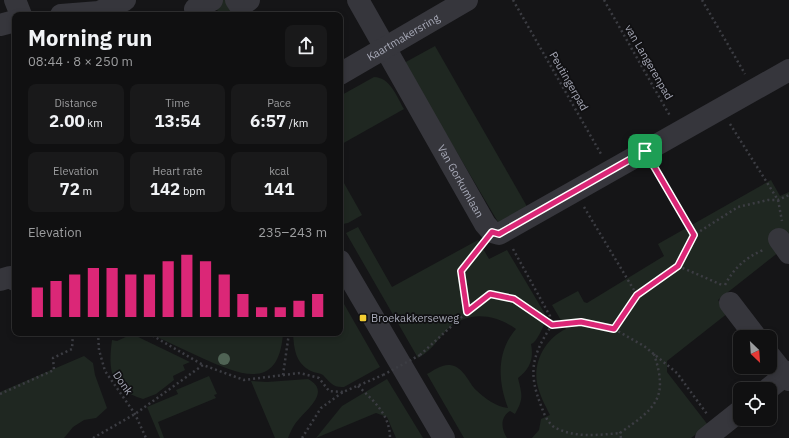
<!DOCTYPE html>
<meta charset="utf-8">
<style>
body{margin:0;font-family:"IBM Plex Sans",sans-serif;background:#19191a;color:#f1f3f6;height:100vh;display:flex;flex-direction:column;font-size:15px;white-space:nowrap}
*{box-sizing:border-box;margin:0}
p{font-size:13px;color:#9c9d9f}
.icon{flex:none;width:22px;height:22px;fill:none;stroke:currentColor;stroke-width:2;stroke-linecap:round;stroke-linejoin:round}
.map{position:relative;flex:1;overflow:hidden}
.side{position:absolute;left:12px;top:12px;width:331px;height:324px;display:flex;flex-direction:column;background:#101011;border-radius:8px;box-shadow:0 2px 6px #0003,0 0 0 1px #303031}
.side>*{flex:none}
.needle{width:26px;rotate:155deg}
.fabs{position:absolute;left:733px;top:330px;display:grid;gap:8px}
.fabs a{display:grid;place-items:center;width:44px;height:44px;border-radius:8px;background:#101011;box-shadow:0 2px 6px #0003,0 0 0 1px #303031;font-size:20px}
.pin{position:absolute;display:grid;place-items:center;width:34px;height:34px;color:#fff;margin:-17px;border-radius:8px;box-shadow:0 2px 6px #0006}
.round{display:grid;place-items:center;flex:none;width:42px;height:42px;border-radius:8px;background:#19191a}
.headline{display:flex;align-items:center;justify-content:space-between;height:68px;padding:0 16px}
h1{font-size:22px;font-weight:700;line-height:30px}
.figures{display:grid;grid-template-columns:repeat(3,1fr);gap:6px;height:68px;padding:4px 16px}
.figures div{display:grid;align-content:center;border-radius:8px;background:#19191a;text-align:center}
.figures b{font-size:17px;font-weight:700}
.figures small{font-size:11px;font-weight:400}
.figures p{font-size:11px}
.chart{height:112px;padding:8px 16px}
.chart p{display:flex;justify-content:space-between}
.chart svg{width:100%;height:72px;margin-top:4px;stroke:#db2777;stroke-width:6}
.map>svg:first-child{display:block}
.green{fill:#1f2721}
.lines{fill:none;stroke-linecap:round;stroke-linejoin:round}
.path{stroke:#3c3d43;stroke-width:2.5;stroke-dasharray:2 3;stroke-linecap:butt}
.minor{stroke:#36363c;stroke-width:22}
.path-bridge{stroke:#3c3d43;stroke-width:2.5;stroke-dasharray:2 3;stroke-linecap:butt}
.tree{fill:#4f6354}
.route-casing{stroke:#fff;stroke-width:8}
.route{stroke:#db2777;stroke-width:5}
.poi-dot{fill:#f2cd32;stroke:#101012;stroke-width:1.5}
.labels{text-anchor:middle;stroke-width:3.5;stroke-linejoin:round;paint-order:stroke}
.street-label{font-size:11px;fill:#a7a9b7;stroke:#101012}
.poi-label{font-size:11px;fill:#a7a9b7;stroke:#101012;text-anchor:start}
</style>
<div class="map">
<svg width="789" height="438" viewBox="0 0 789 438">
<rect width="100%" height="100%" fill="#151517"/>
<g class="green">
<polygon points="218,0 229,0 250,6 254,13 251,15 220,15 215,6"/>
<polygon points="435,46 529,210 502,224 498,222 404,63"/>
<path d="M374,77C390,77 397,97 404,109L340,145V96Z"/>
<polygon points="340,176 362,215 348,223 343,224 340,221"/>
<path d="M771,180L780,196L789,192V244L718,300L728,313L667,361V372L708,425L691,438H532L539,430L541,419L550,415C545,405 539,394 537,383C533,361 546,338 566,329L552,305L578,291L584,302L587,303L664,256L658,244Z"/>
<path d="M358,227L392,287L478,240L489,259L507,250L548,319C542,326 538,342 531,344C534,359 530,369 518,378C522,395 524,398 515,414L510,411C500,417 501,429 507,438H464L427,374C434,370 442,364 450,365C464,367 468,382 476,390C484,398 497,407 508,408C498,382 496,352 516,329C493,313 465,310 444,333C434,344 432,350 418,358L346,233Z"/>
<path d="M340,297L380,367L344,387C333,388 330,382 323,375C320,373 315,373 311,371C295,363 294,348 293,333H340Z"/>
<path d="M149,333H283C279,392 240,375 202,358C184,350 166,341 149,333Z"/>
<path d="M132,334L190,362L183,365L185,370L173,376L174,380L156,394L143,399C110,389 108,371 112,340L117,341Z"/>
<polygon points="84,356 93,363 95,375 107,408 96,418 84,420 73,427 64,438 0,438 0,392"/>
<polygon points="209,376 217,394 214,395 216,398 158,422 164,438 160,438 147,407 178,394 176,390"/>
<path d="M308,379C333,392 304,411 295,424C292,428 290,433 288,438H275L251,381L267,382Z"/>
<polygon points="387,379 423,438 396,438 387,417 376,413 316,438 342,406"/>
</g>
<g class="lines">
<g class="path">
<polyline points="513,0 601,154"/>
<polyline points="604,0 670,116"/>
<polyline points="702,0 745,74"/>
<polyline points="730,124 778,200 782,221"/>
<polyline points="655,167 694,235"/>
<polyline points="584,207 637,295"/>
<path d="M513,249L550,316L552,325C531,356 528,374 542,408C544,415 550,426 556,428C576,438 598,435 620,433"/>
<polyline points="678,266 722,285"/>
<path d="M725,285C734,268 745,258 763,250"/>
<polyline points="467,312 461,271 481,247"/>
<polyline points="614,329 644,346 677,373 707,414"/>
<polyline points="98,333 99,350 105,371 135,414 146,438"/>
<polyline points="148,333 203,365"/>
<polyline points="420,355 467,312 489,294 514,299 552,325 581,322 614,329 637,295 678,266 694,235 738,207 768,200 778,200 789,195"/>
<polyline points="283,375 300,373 319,378 329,391 343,392"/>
<path d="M358,386C374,401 390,415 390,438"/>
<polyline points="0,394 54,370 53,358 72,349 73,333"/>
<polyline points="93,438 135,414 203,365 244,380 283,375 289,333"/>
<polyline points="302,438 321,408 343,392 383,375"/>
<path d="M621,438L620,433C655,408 669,399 654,354"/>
</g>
<g class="minor">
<polyline points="15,0 21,15"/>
<polyline points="236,0 240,6 249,0"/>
<path id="s1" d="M358,0L485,224L492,232L499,234L789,70"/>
<polyline points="195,9 212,0"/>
<polyline points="61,15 99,12 125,0"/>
<polyline points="0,25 15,21"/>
<path id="s2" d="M340,74L467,0"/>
<polyline points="779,239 789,253"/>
<polyline points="340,261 444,438"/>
<polyline points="0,280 10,277 15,280"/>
<polyline points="730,303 756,337"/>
<polyline points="770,356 789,380"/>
<polyline points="768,389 789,372"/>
<polyline points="706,438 740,411"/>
</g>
<polyline class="path-bridge" points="383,375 420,355"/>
</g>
<circle class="tree" cx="224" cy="359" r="6"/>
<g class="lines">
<defs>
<polygon id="route" points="645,151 694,235 678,266 637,295 614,329 581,322 552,325 514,299 490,294 467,312 461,271 492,232 499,234"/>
</defs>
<use href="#route" class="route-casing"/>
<use href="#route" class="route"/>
</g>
<rect class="poi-dot" x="359" y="314" width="8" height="8" rx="2"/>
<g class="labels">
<g class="street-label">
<text dy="4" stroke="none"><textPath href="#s2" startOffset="73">Kaartmakersring</textPath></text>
<text transform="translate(649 62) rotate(60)" y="4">van Langerenpad</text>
<text transform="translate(569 81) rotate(60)" y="4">Peutingerpad</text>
<text dy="4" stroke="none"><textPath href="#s1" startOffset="208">Van Gorkumlaan</textPath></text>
<text transform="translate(123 383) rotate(55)" y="4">Donk</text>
</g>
<g class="poi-label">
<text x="371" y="322">Broekakkerseweg</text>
</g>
</g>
</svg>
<div class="fabs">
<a><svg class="needle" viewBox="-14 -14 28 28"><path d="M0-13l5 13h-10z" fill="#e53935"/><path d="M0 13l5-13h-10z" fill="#9c9d9f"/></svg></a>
<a><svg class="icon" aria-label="locate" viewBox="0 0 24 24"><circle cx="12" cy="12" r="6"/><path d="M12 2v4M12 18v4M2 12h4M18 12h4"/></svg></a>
</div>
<div class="pin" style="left:645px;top:151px;background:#1e9e55"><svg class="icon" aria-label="arrive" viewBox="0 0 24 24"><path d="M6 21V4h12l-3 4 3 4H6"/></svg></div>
<section class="side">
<div class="headline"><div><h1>Morning run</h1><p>08:44 · 8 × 250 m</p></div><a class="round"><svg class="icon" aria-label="share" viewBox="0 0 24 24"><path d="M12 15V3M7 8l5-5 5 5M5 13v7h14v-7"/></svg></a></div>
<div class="figures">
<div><p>Distance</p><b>2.00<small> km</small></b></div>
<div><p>Time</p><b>13:54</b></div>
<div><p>Pace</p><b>6:57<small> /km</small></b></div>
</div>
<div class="figures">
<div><p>Elevation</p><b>72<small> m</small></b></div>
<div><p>Heart rate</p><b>142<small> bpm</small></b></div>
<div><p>kcal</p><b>141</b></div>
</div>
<div class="chart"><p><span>Elevation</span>235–243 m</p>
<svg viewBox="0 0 160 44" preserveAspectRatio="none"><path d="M5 44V26M15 44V22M25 44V18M35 44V14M45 44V14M55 44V18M65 44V18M75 44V10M85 44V6M95 44V10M105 44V18M115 44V30M125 44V38M135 44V38M145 44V34M155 44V30"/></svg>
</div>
</section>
</div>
